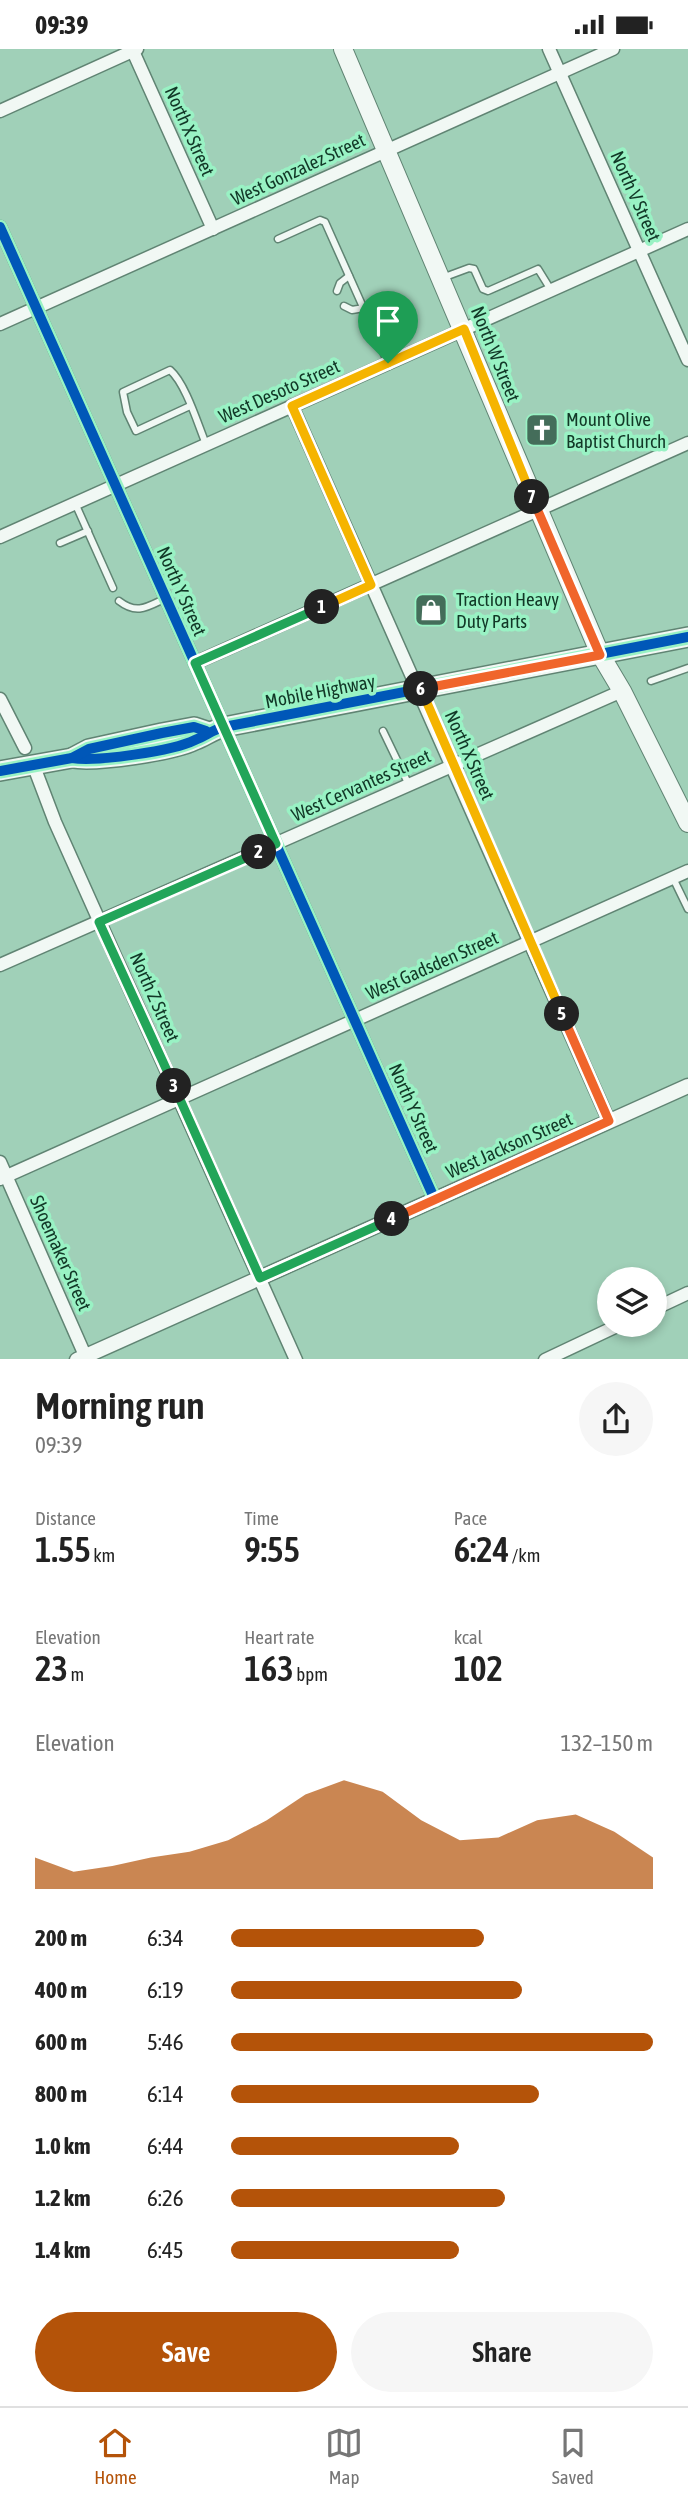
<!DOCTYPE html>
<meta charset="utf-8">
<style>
body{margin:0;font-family:"Asap Condensed",sans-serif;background:#f6f6f6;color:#222;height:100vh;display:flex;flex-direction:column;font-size:26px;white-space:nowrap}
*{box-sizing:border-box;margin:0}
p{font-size:23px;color:#767676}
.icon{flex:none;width:38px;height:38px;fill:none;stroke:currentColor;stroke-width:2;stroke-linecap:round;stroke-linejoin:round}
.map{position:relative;height:1310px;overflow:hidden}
.drawer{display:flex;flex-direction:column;background:#fff;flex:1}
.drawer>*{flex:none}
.tools{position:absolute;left:597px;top:1218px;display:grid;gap:14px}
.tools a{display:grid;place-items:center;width:70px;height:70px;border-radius:50%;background:#fff;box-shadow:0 4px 10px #0003;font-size:35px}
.pin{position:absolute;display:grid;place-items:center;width:60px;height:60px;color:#fff;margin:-72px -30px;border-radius:50% 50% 50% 0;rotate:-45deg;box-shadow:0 0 7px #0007}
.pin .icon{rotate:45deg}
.km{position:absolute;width:35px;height:35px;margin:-18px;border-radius:50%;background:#222;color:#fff;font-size:19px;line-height:35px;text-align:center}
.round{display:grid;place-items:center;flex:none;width:74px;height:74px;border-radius:37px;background:#f6f6f6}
.summary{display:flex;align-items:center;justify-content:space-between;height:119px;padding:0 35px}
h1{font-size:38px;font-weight:600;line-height:52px}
.stats{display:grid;grid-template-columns:repeat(3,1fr);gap:10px;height:119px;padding:7px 35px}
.stats div{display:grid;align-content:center}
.stats b{font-size:35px;font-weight:600}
.stats small{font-size:19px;font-weight:400}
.stats p{font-size:19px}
.chart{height:196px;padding:14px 35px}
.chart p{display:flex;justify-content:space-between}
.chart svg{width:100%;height:126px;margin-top:7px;fill:#b45309;opacity:.7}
.cta{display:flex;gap:14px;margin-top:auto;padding:14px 35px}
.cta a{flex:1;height:80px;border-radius:42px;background:#b45309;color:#fff;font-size:28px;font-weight:600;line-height:80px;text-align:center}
.cta a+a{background:#f6f6f6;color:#222}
ul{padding:0 35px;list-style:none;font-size:23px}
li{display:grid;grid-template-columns:112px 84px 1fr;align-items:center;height:52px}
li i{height:18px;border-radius:9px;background:#b45309}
.status{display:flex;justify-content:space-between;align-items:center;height:49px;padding:0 35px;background:#fff;direction:ltr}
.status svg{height:19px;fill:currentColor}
.tabs{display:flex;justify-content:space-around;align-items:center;height:98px;border-top:2px solid #e0e0e0;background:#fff;font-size:19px;color:#767676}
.tabs a{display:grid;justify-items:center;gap:4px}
.tabs .active{color:#b45309}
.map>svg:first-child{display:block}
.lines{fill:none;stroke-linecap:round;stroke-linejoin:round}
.service-casing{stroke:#608473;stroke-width:9}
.minor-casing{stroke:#608473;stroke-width:15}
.tertiary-casing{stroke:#608473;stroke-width:17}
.secondary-casing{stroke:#608473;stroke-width:20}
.primary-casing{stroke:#608473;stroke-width:22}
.service{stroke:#f1f8f4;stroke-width:6}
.minor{stroke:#f1f8f4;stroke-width:12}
.tertiary{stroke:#f1f8f4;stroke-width:14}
.secondary{stroke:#f1f8f4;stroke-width:18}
.primary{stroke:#f1f8f4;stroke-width:19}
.cycleway-casing{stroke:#99f2c4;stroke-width:15}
.cycleway{stroke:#0057b8;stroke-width:10}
.split-1-casing{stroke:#fff;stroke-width:14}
.split-2-casing{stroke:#fff;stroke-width:14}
.split-3-casing{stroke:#fff;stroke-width:14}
.split-4-casing{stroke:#fff;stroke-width:14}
.split-5-casing{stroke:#fff;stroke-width:14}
.split-6-casing{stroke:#fff;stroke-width:14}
.split-7-casing{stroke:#fff;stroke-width:14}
.split-8-casing{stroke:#fff;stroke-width:14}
.split-1{stroke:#f5b400;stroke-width:9}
.split-2{stroke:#22a559;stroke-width:9}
.split-3{stroke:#22a559;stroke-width:9}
.split-4{stroke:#22a559;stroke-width:9}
.split-5{stroke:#f0652b;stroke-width:9}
.split-6{stroke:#f5b400;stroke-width:9}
.split-7{stroke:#f0652b;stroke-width:9}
.split-8{stroke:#f5b400;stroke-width:9}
.labels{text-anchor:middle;stroke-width:7;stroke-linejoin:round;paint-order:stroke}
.street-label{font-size:19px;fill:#123827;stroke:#99f2c4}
.poi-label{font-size:19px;fill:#123827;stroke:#99f2c4;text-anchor:start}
</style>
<div class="status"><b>09:39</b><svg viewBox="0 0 49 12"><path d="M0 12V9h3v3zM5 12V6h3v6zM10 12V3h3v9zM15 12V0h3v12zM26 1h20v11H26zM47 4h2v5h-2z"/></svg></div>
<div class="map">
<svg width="688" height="1311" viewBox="0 0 688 1311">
<rect width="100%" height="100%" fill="#a0d0b8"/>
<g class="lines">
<defs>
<g id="service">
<polyline points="278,190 320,171 325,173 388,314"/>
<polyline points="442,229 469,219 474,220 483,240 488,242 538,220 551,241"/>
<polyline points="337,242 340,234 349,227"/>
<polyline points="344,257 352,261 364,259"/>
<path d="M190,357L136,382L127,363L123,343L170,321C186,335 198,376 206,395"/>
<polyline points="75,454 113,539"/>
<polyline points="60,494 88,482"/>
<path d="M119,552C137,566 147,558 166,549"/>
<polyline points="651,632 688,619"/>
<polyline points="383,682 409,736"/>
<polyline points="673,829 688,860"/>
</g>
<g id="minor">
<polyline points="132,0 213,180"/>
<polyline points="549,0 688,311"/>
<polyline points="0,62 137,0"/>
<polyline points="0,178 435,1151"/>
<polyline points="0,275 613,0"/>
<polyline points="292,357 609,1072"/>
<polyline points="0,488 688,180"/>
<polyline points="195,614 688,394"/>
<polyline points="0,650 25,699"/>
<polyline points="33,715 55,773 296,1311"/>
<polyline points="0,916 622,642"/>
<polyline points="0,1113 87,1311"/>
<polyline points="0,1130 688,822"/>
<polyline points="654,1260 688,1244"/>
<polyline points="545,1311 619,1276"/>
</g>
<polyline id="tertiary" points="77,1311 688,1037"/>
<polyline id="secondary" points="343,0 600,605 622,642 688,774"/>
<g id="primary">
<path d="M72,709C96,713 173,702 195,691C206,687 212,681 224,678L688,588"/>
<polyline points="0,722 72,709 89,700 162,684 194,678 206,682"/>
</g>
</defs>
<use href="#service" class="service-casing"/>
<use href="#minor" class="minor-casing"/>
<use href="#tertiary" class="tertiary-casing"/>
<use href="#secondary" class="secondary-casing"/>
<use href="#primary" class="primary-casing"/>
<use href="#service" class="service"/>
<use href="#minor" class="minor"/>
<use href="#tertiary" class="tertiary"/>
<use href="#secondary" class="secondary"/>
<use href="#primary" class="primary"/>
<defs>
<g id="cycleway">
<polyline points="0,178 435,1151"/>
<path d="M72,709C96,713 173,702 195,691C206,687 212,681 224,678L688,588"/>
<polyline points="0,722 72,709 89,700 162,684 194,678 206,682"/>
</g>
</defs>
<use href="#cycleway" class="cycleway-casing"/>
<use href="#cycleway" class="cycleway"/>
</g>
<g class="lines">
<defs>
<polyline id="split-1" points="322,558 371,536 292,357 388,314"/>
<polyline id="split-2" points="259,803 276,795 195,614 322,558"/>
<polyline id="split-3" points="174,1037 99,873 259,803"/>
<polyline id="split-4" points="174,1037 260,1229 392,1170"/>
<polyline id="split-5" points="392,1170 609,1072 562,965"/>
<polyline id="split-6" points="421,640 562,965"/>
<polyline id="split-7" points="421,640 600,606 532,448"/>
<polyline id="split-8" points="388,314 464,280 532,448"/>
</defs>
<use href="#split-1" class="split-1-casing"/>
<use href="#split-2" class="split-2-casing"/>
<use href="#split-3" class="split-3-casing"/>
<use href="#split-4" class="split-4-casing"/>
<use href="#split-5" class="split-5-casing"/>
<use href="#split-6" class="split-6-casing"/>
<use href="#split-7" class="split-7-casing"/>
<use href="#split-8" class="split-8-casing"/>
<use href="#split-1" class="split-1"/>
<use href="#split-2" class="split-2"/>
<use href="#split-3" class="split-3"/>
<use href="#split-4" class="split-4"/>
<use href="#split-5" class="split-5"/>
<use href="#split-6" class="split-6"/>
<use href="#split-7" class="split-7"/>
<use href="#split-8" class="split-8"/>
</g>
<defs>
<symbol id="church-square" viewBox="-11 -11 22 22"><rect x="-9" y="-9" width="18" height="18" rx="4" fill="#446d5a" stroke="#99f2c4"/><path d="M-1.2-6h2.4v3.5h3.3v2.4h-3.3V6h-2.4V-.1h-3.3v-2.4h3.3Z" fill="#fff"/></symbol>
<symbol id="shop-square" viewBox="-11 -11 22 22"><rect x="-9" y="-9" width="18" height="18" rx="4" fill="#446d5a" stroke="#99f2c4"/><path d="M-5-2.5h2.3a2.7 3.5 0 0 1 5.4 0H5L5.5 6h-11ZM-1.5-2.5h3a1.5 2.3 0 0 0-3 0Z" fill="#fff"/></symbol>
</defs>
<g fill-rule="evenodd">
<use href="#church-square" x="523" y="362" width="38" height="38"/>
<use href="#shop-square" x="412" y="542" width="38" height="38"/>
</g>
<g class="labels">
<g class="street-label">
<text transform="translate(190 82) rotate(66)" y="7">North X Street</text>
<text transform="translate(298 120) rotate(-25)" y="7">West Gonzalez Street</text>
<text transform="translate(636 147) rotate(66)" y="7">North V Street</text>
<text transform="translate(496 305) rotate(68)" y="7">North W Street</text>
<text transform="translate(279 342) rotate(-24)" y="7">West Desoto Street</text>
<text transform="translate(182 542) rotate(66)" y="7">North Y Street</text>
<text transform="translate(320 642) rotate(-11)" y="7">Mobile Highway</text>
<text transform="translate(470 706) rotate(66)" y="7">North X Street</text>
<text transform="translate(361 736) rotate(-24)" y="7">West Cervantes Street</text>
<text transform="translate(432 916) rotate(-24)" y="7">West Gadsden Street</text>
<text transform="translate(155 948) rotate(66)" y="7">North Z Street</text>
<text transform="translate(414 1059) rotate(66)" y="7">North Y Street</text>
<text transform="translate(509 1096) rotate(-24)" y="7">West Jackson Street</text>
<text transform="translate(61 1204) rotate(66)" y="7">Shoemaker Street</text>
</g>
<g class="poi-label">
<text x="566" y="377">Mount Olive<tspan x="566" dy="22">Baptist Church</tspan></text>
<text x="456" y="557">Traction Heavy<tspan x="456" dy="22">Duty Parts</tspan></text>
</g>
</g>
</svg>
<div class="tools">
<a><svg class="icon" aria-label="layers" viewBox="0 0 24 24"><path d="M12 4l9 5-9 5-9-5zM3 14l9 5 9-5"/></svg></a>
</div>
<div class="pin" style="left:388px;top:314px;background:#1e9e55"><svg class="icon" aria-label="arrive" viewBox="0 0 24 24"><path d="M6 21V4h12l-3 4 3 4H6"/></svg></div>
<b class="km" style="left:322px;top:558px">1</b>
<b class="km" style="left:259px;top:803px">2</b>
<b class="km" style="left:174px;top:1037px">3</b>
<b class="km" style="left:392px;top:1170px">4</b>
<b class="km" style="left:562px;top:965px">5</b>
<b class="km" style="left:421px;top:640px">6</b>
<b class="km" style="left:532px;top:448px">7</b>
</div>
<section class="drawer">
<div class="summary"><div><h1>Morning run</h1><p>09:39</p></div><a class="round"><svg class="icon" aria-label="share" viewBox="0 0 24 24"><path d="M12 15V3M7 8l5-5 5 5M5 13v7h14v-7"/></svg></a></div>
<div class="stats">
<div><p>Distance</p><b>1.55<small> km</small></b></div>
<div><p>Time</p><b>9:55</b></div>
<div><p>Pace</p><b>6:24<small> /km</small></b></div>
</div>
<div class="stats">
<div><p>Elevation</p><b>23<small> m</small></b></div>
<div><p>Heart rate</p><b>163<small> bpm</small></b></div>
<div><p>kcal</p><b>102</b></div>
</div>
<div class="chart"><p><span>Elevation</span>132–150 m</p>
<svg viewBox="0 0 160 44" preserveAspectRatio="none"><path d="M0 44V33L10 38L20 36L30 33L40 31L50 27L60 20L70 11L80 6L90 10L100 20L110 27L120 26L130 20L140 18L150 24L160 33V44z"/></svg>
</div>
<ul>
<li><b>200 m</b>6:34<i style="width:60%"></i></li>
<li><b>400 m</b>6:19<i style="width:69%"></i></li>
<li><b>600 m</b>5:46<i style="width:100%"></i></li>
<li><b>800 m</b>6:14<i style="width:73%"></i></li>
<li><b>1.0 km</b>6:44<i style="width:54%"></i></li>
<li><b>1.2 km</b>6:26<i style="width:65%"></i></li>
<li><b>1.4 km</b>6:45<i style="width:54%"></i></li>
</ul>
<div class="cta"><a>Save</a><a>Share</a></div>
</section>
<nav class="tabs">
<a class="active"><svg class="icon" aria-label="home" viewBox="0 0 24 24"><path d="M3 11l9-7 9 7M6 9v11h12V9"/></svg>Home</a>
<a><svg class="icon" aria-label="map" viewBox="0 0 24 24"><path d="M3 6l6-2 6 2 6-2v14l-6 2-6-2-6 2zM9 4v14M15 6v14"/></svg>Map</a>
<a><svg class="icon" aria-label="saved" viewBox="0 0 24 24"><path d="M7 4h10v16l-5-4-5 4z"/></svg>Saved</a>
</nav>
